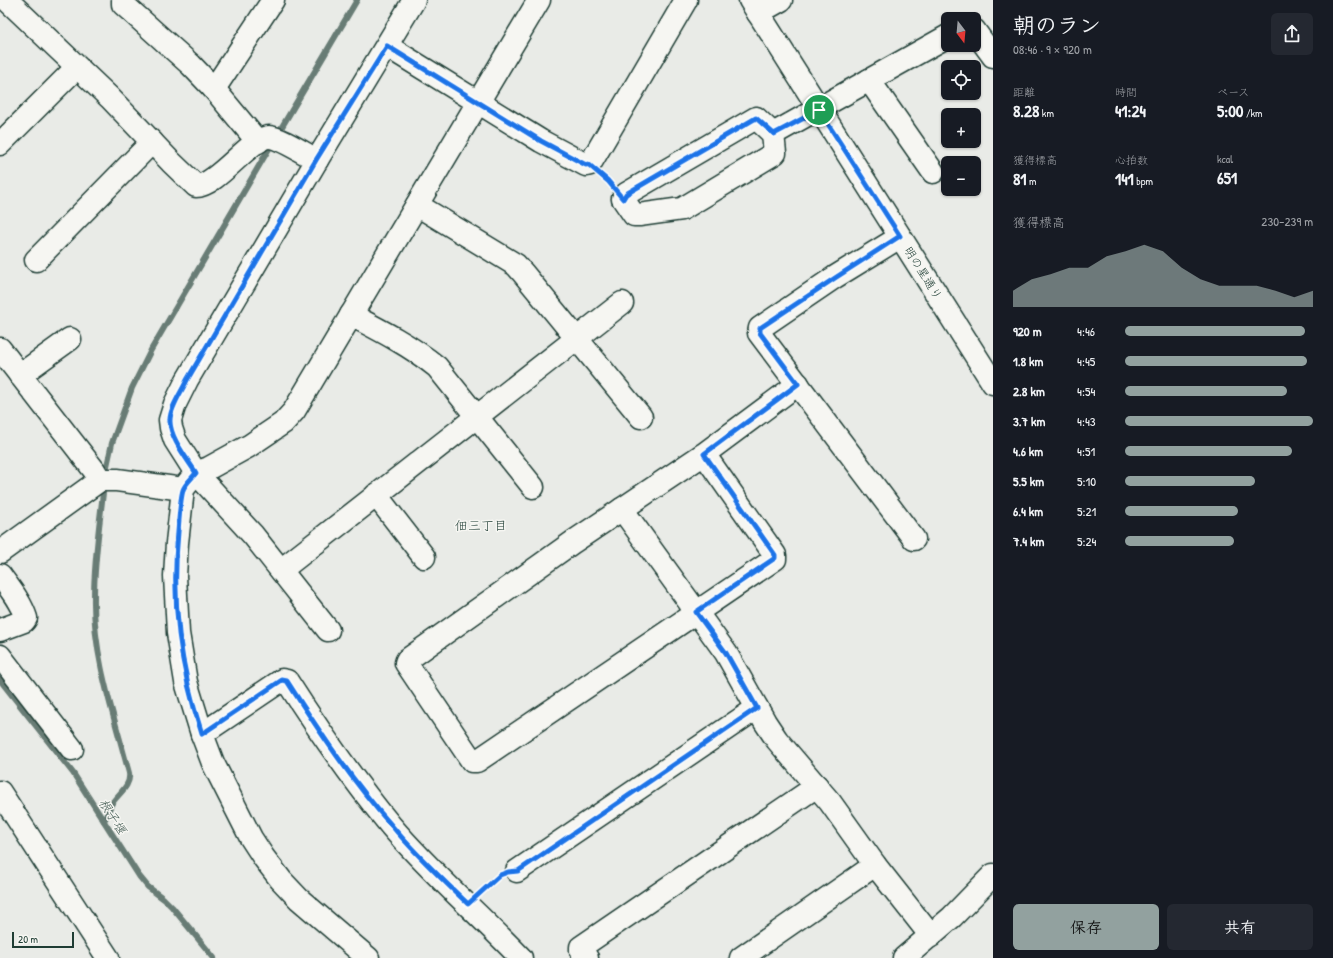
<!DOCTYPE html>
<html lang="ja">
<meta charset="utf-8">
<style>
body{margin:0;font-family:"Patrick Hand","Klee One",sans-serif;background:#242831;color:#f1f3f6;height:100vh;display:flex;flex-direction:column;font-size:15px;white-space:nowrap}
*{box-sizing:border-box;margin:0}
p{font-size:13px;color:#9ea1a6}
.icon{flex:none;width:22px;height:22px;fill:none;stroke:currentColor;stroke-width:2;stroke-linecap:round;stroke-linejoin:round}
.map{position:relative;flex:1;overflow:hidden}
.side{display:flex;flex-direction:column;background:#171b24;width:340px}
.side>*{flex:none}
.needle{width:26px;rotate:164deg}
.controls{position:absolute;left:941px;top:12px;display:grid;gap:8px}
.controls a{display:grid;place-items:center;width:40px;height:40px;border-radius:6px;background:#171b24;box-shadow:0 1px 3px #0004;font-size:20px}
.scale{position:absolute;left:12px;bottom:10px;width:62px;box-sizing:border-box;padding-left:4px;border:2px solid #1f3d34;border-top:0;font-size:11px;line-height:14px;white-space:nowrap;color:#1f3d34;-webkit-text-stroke:3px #f6f6f2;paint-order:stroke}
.pin{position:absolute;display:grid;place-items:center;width:34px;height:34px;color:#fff;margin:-17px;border:2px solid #fff;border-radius:50%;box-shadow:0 1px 4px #0007}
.round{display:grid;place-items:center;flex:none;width:42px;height:42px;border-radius:6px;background:#242831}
.headline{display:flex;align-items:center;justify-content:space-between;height:68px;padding:0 20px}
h1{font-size:22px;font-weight:800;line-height:30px}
.stats{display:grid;grid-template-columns:repeat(3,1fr);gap:6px;height:68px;padding:4px 20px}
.stats div{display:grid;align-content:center}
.stats b{font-size:17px;font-weight:800}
.stats small{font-size:11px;font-weight:400}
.stats p{font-size:11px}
.chart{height:112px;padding:8px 20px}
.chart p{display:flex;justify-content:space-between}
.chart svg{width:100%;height:72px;margin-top:4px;fill:#92a19f;opacity:.7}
.action{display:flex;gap:8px;margin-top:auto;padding:8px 20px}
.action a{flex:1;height:46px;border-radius:6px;background:#92a19f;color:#111;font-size:16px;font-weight:800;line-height:46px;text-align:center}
.action a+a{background:#242831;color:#f1f3f6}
ul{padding:0 20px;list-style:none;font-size:13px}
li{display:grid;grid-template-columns:64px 48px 1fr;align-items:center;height:30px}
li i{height:10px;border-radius:5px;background:#92a19f}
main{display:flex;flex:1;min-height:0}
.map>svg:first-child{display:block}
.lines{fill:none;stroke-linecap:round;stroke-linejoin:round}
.stream{stroke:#687c75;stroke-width:6}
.minor-casing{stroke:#1f3d34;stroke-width:25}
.path{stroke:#1f3d34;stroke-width:2.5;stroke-dasharray:3 3;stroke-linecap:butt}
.minor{stroke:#f6f6f2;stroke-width:22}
.route-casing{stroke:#fff;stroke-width:8}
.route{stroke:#1a73e8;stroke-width:5}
.labels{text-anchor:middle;stroke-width:3;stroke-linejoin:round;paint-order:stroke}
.street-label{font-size:12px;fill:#1f3d34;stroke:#f6f6f2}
.neighbourhood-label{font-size:13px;fill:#1f3d34;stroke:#f6f6f2}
.water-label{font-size:13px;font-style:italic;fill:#445c54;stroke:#f6f6f2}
</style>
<main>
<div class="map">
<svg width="993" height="958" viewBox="0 0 993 958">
<rect width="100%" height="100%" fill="#e9ebe7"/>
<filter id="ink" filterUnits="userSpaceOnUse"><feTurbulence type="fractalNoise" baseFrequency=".025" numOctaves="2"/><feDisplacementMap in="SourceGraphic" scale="8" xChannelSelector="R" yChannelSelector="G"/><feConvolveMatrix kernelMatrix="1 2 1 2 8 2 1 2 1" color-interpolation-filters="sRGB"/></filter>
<g filter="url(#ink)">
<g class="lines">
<g class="stream">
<polyline points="280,130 357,0"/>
<polyline points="107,466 112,443 132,388 151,350 270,147"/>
<path d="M103,493C99,528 94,562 94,597C93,645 107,694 120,740C123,751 126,762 129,773C131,786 119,793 112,803C109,809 107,815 104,821"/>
<polyline points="0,680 73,773 139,876 148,887 164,899 172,907 214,958"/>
</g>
<defs>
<g id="minor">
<path d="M7,0L110,98L171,162L196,186C217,186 251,137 269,137C279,137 307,155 317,160"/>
<polyline points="123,0 123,4 191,65 214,89 258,142"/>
<polyline points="750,0 993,383"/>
<polyline points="758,13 781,0"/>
<polyline points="974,30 993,56"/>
<polyline points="387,46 541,141 586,165 590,164 686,0"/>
<polyline points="869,80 933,172"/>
<polyline points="214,89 273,0"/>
<polygon points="756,118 773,134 775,153 682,209 639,215 634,215 623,199 626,194"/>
<polyline points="773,134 948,36"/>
<polyline points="0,144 77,67"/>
<polyline points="417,205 516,265 523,273 641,417"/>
<polyline points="900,237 835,277 760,328 759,333 914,539"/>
<polyline points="36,260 152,142"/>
<path d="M351,315C380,330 411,346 437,367L533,487"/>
<polyline points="0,349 94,470 100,480"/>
<polyline points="20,375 70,339"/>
<polyline points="704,454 775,555 775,559 477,761 472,761 406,663 407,660 573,542 704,454 798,384"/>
<polyline points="376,495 424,557"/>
<polyline points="622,509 726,653 765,722 777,740 830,802 875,865 931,936"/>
<polyline points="0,552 100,480 117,480 183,489"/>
<polyline points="281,570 622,303"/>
<path d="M0,575C10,589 21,602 26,618L24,621L0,630"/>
<polyline points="328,630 253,535 196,473 175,440 171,428 170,420 175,404 187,380 317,160 414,0"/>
<polyline points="0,656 72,749"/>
<path d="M202,734L282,680L287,681C319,731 353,780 391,826C431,873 478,913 521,958"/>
<polyline points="0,792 108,958"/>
<polyline points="517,871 757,708"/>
<polyline points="368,958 299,899 281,880 264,858 251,838 213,763 202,734 186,682 178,633 175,576 177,543 183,489 196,473 209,468 249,446 283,423 294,411 539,0"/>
<polyline points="587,958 581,951 581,947 817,786"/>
<polyline points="741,958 875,865"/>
<polyline points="904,958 952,917 993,875"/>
</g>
</defs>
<use href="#minor" class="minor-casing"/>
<polyline class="path" points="483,891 497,878"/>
<use href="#minor" class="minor"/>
</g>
</g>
<g class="lines" filter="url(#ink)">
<defs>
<path id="route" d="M387,46L541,141L586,165L588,164L608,181L623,199L626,194L756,118L774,134L819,110L900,236L835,278L760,328V333L798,384L704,454L775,555V558L696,612L726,653L757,708L518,871L508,872L500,875L468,904C442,879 415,854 392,826C352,781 319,731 287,681L282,680L202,734C180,667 171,603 178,532C179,520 180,501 183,490C185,484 192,478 196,473C188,460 169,437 170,420C170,408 182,391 187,380L316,160Z"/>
</defs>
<use href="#route" class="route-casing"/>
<use href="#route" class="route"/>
</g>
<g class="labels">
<g class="street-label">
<text transform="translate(923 273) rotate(58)" y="4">明の星通り</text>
</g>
<g class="neighbourhood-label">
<text x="481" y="530">佃三丁目</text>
</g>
<g class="water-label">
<text transform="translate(113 816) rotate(57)" y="5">根子堰</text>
</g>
</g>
</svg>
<div class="controls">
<a><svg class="needle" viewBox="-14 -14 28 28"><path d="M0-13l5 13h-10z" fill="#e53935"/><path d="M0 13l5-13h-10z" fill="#9ea1a6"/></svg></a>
<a><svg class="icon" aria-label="locate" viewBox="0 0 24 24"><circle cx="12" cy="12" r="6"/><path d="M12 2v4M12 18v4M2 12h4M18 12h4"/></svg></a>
<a>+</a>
<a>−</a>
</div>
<div class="scale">20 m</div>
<div class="pin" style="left:819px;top:110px;background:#1e9e55"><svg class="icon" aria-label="arrive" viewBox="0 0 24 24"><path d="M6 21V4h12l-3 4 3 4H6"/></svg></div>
</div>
<section class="side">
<div class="headline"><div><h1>朝のラン</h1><p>08:46 · 9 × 920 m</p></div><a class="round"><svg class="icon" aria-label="share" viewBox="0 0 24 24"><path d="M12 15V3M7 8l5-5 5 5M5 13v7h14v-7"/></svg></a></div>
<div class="stats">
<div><p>距離</p><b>8.28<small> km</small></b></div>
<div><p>時間</p><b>41:24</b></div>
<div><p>ペース</p><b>5:00<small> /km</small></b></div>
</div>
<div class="stats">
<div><p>獲得標高</p><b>81<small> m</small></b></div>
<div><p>心拍数</p><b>141<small> bpm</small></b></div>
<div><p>kcal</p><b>651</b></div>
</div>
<div class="chart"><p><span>獲得標高</span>230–239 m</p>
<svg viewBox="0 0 160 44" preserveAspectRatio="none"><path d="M0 44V34L10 27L20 24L30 20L40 20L50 13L60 10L70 6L80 10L90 20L100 27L110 31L120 31L130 31L140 34L150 38L160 34V44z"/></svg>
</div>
<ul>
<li><b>920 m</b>4:46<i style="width:96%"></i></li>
<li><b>1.8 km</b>4:45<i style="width:97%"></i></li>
<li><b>2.8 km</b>4:54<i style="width:86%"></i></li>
<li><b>3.7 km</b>4:43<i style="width:100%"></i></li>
<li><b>4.6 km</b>4:51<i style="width:89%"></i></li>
<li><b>5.5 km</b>5:10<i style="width:69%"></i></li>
<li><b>6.4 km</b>5:21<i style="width:60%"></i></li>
<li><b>7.4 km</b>5:24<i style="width:58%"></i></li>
</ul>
<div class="action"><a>保存</a><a>共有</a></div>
</section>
</main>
